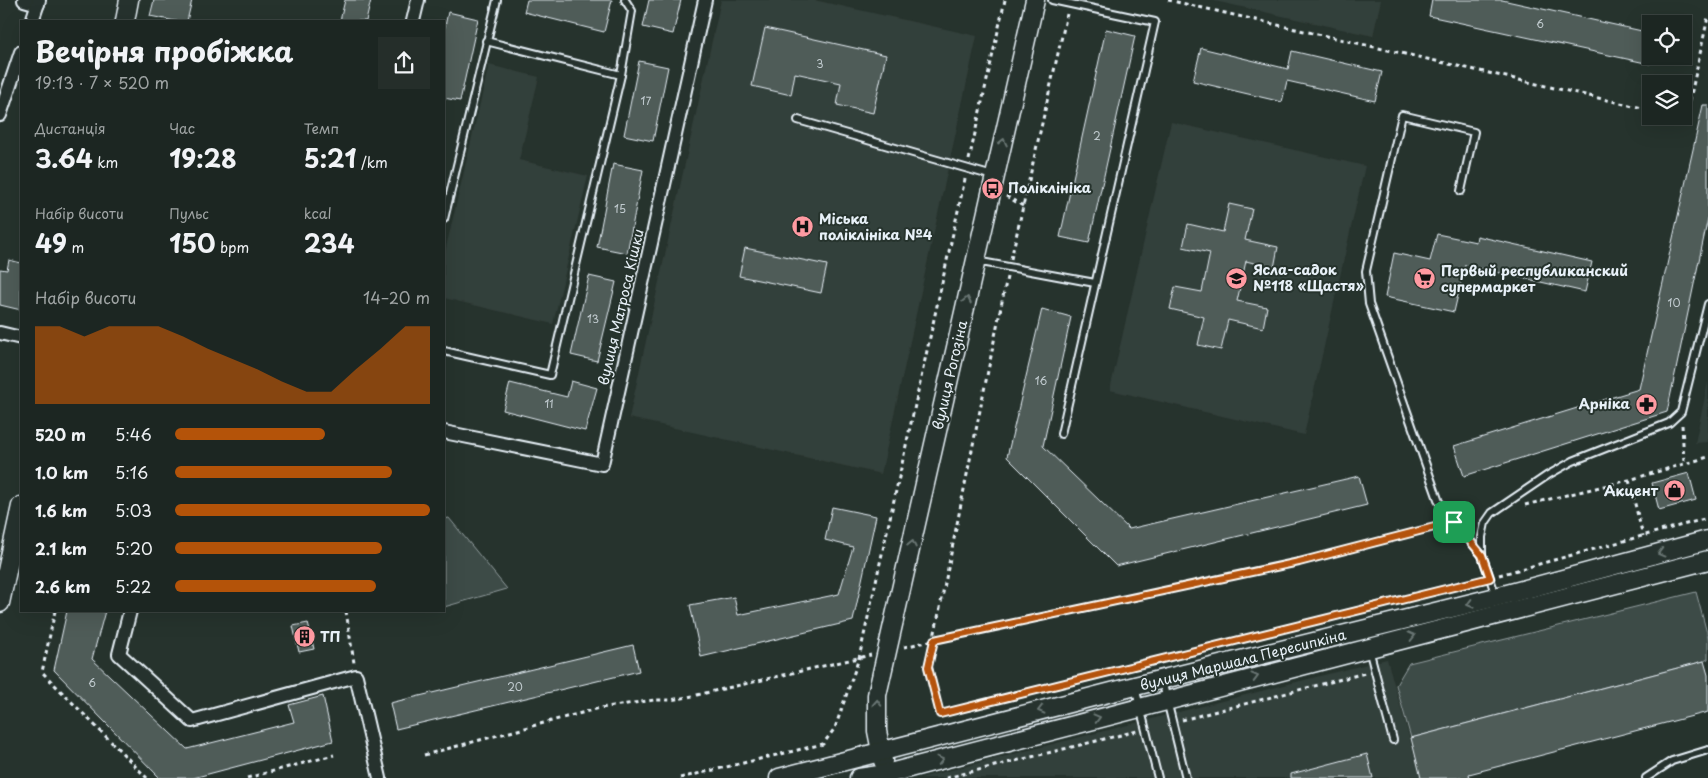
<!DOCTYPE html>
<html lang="uk">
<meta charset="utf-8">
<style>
body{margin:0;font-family:"Playpen Sans",sans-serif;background:#252e2a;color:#f1f3f6;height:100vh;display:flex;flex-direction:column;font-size:19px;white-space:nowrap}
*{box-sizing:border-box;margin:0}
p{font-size:16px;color:#a0a5a5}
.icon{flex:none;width:28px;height:28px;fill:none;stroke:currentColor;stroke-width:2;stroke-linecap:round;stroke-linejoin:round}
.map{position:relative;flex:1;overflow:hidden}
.panel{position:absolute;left:20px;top:20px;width:425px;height:592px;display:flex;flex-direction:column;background:#1c2622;border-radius:0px;box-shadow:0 5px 20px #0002,0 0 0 1px #3a4340}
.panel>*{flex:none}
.controls{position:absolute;left:1642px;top:15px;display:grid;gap:10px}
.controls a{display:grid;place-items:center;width:50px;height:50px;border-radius:0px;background:#1c2622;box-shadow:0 5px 20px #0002,0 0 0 1px #3a4340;font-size:25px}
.pin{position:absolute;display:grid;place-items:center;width:42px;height:42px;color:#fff;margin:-21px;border-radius:10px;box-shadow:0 2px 8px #0006}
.round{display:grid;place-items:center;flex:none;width:52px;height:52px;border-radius:0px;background:#252e2a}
.overview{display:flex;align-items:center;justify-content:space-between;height:85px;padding:0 15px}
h1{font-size:28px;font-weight:700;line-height:38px}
.stats{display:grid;grid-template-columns:repeat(3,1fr);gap:8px;height:85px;padding:5px 15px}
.stats div{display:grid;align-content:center}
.stats b{font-size:25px;font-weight:700}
.stats small{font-size:14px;font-weight:400}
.stats p{font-size:14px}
.chart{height:140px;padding:10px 15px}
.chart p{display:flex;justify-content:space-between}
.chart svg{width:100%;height:90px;margin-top:5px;fill:#b45309;opacity:.7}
ul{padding:0 15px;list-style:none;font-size:16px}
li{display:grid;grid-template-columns:80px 60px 1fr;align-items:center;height:38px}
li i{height:12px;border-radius:6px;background:#b45309}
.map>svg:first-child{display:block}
.built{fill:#333f3a}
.green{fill:#3e4b47;stroke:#939ea0}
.building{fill:#505c59;stroke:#e8f1f8}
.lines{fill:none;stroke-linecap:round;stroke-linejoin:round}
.lane-casing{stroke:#e8f1f8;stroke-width:10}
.street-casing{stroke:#e8f1f8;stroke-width:16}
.secondary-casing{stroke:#e8f1f8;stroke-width:21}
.path{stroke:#e8f1f8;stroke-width:3;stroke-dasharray:4 4;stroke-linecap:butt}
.lane{stroke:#26332d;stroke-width:6}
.street{stroke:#26332d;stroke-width:12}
.secondary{stroke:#26332d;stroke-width:18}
.oneway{stroke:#6a7674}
.route-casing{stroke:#fff;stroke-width:10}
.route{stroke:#b45309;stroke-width:6}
.labels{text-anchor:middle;stroke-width:4;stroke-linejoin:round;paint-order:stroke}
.number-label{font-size:11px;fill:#c2ccd0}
.poi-label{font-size:14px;font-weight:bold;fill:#e8f1f8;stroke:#26332d;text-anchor:start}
.street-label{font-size:14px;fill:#e8f1f8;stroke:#26332d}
</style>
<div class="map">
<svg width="1708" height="778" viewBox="0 0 1708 778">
<rect width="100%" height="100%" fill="#26332d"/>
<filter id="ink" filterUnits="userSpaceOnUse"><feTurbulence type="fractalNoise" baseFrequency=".02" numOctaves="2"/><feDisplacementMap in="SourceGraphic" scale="10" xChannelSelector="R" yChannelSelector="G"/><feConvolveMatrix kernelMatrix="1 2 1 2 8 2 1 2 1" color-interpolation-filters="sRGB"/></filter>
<g filter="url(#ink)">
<g class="built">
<polygon points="721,0 814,0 977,36 881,474 629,418"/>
<polygon points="1210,0 1381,0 1373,36"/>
<polygon points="489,65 539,77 519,160 588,176 553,324 444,298 444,256"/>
<polygon points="1171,122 1365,166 1304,435 1110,390"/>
<polygon points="1708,382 1708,442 1695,443"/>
<polygon points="1387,659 1421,778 920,778"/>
</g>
<g class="green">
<polygon points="449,518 507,589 444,607 444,519"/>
<polygon points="1696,592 1708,637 1708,659 1704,661 1411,738 1396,685 1409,663"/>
</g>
<g class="building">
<polygon points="154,0 192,0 187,21 175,21 150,16"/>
<polygon points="345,0 371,0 366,21 340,21"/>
<polygon points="527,0 612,0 604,32 524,12"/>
<polygon points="649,0 681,0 673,34 643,27"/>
<polygon points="1432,0 1502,0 1651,33 1651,56 1650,64 1429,16"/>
<polygon points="448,12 478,19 460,101 444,98 444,31"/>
<polygon points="765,28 886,55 873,113 837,105 841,83 795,73 791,95 752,86"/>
<polygon points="1106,29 1135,36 1089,243 1060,237"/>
<polygon points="1201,48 1288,69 1292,51 1382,72 1375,101 1287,81 1282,102 1193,81"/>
<polygon points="639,61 668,67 653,141 624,135"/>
<polygon points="1703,105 1708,105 1708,218 1667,412 1464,476 1454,446 1639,389"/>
<polygon points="613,164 643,170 627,253 597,247"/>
<polygon points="1229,204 1252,209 1245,240 1278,247 1274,268 1246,261 1237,301 1267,307 1263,328 1228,320 1221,350 1198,345 1204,317 1170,309 1175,287 1202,292 1210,253 1183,247 1188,224 1223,232"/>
<polygon points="1437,234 1476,242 1477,236 1592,262 1585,292 1465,265 1454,312 1385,297 1394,253 1430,261"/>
<polygon points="745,248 827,265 821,293 739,276"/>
<polygon points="9,260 21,263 21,310 0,305 0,269 7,270"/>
<polygon points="589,276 616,282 597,361 571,355"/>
<polygon points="1042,309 1071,317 1043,446 1129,529 1359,476 1367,505 1116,566 1007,457"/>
<polygon points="571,381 597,388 585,431 503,410 510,383 567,397"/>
<polygon points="1689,473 1696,500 1659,510 1652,483"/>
<polygon points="832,507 876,516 853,621 701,657 690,605 734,597 738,615 839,594 853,547 825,540"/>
<polygon points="67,611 105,611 92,659 187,749 294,722 289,705 323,696 333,741 193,778 160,778 54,670"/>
<polygon points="308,623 314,649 299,652 293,626"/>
<polygon points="633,645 639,671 396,729 390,703"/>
<polygon points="1704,661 1708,675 1708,712 1469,774 1470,778 1421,778 1411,738"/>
<polygon points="1367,754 1373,778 1291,778 1291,774"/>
</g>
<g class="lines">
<defs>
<g id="lane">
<polyline points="1052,0 1155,22 1061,434"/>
<polyline points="486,41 621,75"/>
<polyline points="798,120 993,176"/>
<polyline points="1461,191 1474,132 1402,115 1366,271 1369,304 1439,502 1482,555 1496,596"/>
<polyline points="444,219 497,0"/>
<polyline points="976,261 1095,283"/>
<polyline points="444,351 550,375 621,75 632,11 625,0"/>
<polyline points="1482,555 1482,537 1485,523 1492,513 1548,475 1573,461 1669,423 1681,412 1708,304"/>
<polyline points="1369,649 1393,740"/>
<polyline points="1162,680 1186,778"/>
<polyline points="1135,687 1158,778"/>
<polyline points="1646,778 1672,761 1708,750"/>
</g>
<g id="street">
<polyline points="24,0 38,4"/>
<polyline points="32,21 39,0"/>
<polyline points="413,21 418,0"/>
<polyline points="0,115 21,52"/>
<polyline points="0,333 21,338"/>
<polyline points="444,432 602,464 705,0"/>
<polyline points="130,611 119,654 192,721 356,676 380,778"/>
</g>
<g id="secondary">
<polyline points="125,21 129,0"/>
<polyline points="0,603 21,506"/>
<polyline points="883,761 877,731 877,695 1035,0"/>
<polyline points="779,778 1135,686 1496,597 1708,540"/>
<polyline points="859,778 886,774 1708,560"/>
</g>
</defs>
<use href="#lane" class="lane-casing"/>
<use href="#street" class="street-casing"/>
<use href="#secondary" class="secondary-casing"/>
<g class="path">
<polyline points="1168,0 1651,110"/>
<polyline points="1680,116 1686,118 1708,17"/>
<polyline points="969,160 1005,0"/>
<polyline points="1006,196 1023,206"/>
<polyline points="1011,259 1067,14"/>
<polyline points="1007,277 928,667 940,714 1481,580"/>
<polyline points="1682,425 1684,462"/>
<polyline points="1629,480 1643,536"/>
<polyline points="1525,505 1629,480 1708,457"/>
<polyline points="1499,575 1708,518"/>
<polyline points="55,611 42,672 147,778"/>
<polyline points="346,611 354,663"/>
<polyline points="904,647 934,640 1299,562 1444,525"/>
<polyline points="1182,720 1365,673"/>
<polyline points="424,755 600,708 654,700 670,700 688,697 871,655"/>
<polyline points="247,778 334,755"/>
<polyline points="680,778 823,744 835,728 859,658 965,179"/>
<polyline points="946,778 1137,731"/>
</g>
<use href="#lane" class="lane"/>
<use href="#street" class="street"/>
<use href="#secondary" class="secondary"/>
</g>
<defs><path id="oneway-chevron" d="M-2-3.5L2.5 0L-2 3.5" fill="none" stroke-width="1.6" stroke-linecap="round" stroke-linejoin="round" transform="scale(1.25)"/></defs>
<g class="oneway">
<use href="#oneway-chevron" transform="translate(1003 142) rotate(-77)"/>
<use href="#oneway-chevron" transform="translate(967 300) rotate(-77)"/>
<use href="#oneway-chevron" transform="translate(912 544) rotate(-77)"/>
<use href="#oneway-chevron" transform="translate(1661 553) rotate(165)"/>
<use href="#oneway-chevron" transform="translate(1470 604) rotate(166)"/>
<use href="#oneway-chevron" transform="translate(1412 636) rotate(-14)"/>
<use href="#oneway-chevron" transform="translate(1255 677) rotate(-15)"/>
<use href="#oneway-chevron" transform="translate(877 703) rotate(-87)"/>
<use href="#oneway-chevron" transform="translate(1041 710) rotate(166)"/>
<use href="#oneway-chevron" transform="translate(1097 718) rotate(-15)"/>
<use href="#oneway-chevron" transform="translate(940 760) rotate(-15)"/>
</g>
</g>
<g class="lines" filter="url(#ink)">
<defs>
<polygon id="route" points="1454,522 1482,555 1490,578 940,714 928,667 934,640 1299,562"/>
</defs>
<use href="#route" class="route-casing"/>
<use href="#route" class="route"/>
</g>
<defs>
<symbol id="bus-disc" viewBox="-11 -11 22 22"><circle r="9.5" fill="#ff9aa2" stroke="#26332d"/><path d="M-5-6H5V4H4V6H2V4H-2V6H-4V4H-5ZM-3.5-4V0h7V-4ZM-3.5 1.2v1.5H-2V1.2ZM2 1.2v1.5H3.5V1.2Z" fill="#111"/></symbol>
<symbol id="hospital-disc" viewBox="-11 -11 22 22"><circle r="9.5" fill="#ff9aa2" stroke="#26332d"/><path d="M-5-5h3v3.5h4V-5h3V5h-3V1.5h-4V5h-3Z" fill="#111"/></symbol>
<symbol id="school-disc" viewBox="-11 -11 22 22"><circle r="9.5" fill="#ff9aa2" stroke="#26332d"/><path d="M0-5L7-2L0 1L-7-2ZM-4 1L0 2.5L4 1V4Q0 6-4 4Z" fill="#111"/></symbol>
<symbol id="supermarket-disc" viewBox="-11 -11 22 22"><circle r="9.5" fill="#ff9aa2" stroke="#26332d"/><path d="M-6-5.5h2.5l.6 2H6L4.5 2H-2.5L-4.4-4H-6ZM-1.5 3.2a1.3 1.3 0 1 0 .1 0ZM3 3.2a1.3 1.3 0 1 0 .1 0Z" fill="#111"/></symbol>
<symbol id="pharmacy-disc" viewBox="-11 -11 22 22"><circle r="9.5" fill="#ff9aa2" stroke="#26332d"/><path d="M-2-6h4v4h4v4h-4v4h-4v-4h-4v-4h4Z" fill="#111"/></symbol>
<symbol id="shop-disc" viewBox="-11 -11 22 22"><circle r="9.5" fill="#ff9aa2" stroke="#26332d"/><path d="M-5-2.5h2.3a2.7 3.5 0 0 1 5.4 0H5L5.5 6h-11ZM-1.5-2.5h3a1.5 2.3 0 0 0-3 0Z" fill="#111"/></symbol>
<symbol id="building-disc" viewBox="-11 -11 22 22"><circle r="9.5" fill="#ff9aa2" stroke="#26332d"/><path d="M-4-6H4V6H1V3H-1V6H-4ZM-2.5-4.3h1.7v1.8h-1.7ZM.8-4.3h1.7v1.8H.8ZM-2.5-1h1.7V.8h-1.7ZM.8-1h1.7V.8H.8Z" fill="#111"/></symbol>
</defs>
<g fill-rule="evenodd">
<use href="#bus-disc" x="980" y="176" width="25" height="25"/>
<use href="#hospital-disc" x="790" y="214" width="25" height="25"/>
<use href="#school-disc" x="1224" y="266" width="25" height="25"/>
<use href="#supermarket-disc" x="1412" y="266" width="25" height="25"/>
<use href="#pharmacy-disc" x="1634" y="392" width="25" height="25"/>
<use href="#shop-disc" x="1662" y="478" width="25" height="25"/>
<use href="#building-disc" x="292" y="624" width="25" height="25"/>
</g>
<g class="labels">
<g class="number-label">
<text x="1540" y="28">6</text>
<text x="820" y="68">3</text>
<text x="646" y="105">17</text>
<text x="1097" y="140">2</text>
<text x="620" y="213">15</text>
<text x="1674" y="307">10</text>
<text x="593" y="323">13</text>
<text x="1041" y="385">16</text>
<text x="549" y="408">11</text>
<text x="92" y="687">6</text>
<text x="515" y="691">20</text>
</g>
<g class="poi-label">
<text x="1008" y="193">Поліклініка</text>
<text x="819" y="224">Міська<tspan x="819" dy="16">поліклініка №4</tspan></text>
<text x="1253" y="275">Ясла-садок<tspan x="1253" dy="16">№118 «Щастя»</tspan></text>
<text x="1441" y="276">Первый республиканский<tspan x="1441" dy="16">супермаркет</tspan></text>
<text x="1630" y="409" text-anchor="end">Арніка</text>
<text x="1658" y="496" text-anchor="end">Акцент</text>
<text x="320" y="642">ТП</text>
</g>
<g class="street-label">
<text transform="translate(621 307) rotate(-77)" y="5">вулиця Матроса Кішки</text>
<text transform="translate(950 375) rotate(-77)" y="5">вулиця Рогозіна</text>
<text transform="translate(1243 660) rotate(-14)" y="5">вулиця Маршала Пересипкіна</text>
</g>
</g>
</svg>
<div class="controls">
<a><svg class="icon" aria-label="locate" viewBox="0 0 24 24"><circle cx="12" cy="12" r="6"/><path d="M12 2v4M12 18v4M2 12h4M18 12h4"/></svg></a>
<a><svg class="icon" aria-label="layers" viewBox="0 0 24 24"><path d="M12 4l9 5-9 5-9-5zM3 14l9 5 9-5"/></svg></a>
</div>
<div class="pin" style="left:1454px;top:522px;background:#1e9e55"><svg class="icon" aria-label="arrive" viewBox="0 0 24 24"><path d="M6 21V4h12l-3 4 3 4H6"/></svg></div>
<section class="panel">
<div class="overview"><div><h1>Вечірня пробіжка</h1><p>19:13 · 7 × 520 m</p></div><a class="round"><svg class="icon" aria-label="share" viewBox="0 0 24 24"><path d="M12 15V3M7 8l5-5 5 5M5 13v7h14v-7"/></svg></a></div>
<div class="stats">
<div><p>Дистанція</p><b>3.64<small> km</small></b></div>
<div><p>Час</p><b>19:28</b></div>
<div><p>Темп</p><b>5:21<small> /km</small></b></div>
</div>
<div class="stats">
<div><p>Набір висоти</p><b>49<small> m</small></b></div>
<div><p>Пульс</p><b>150<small> bpm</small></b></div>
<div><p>kcal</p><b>234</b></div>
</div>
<div class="chart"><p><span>Набір висоти</span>14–20 m</p>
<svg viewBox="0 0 160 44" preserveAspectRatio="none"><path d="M0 44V6L10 6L20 11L30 6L40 6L50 6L60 11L70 17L80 22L90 27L100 33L110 38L120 38L130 27L140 17L150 6L160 6V44z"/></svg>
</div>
<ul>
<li><b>520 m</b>5:46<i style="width:59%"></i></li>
<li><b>1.0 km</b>5:16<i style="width:85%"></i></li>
<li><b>1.6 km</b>5:03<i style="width:100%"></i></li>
<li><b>2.1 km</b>5:20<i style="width:81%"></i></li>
<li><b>2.6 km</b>5:22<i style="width:79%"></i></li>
</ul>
</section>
</div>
